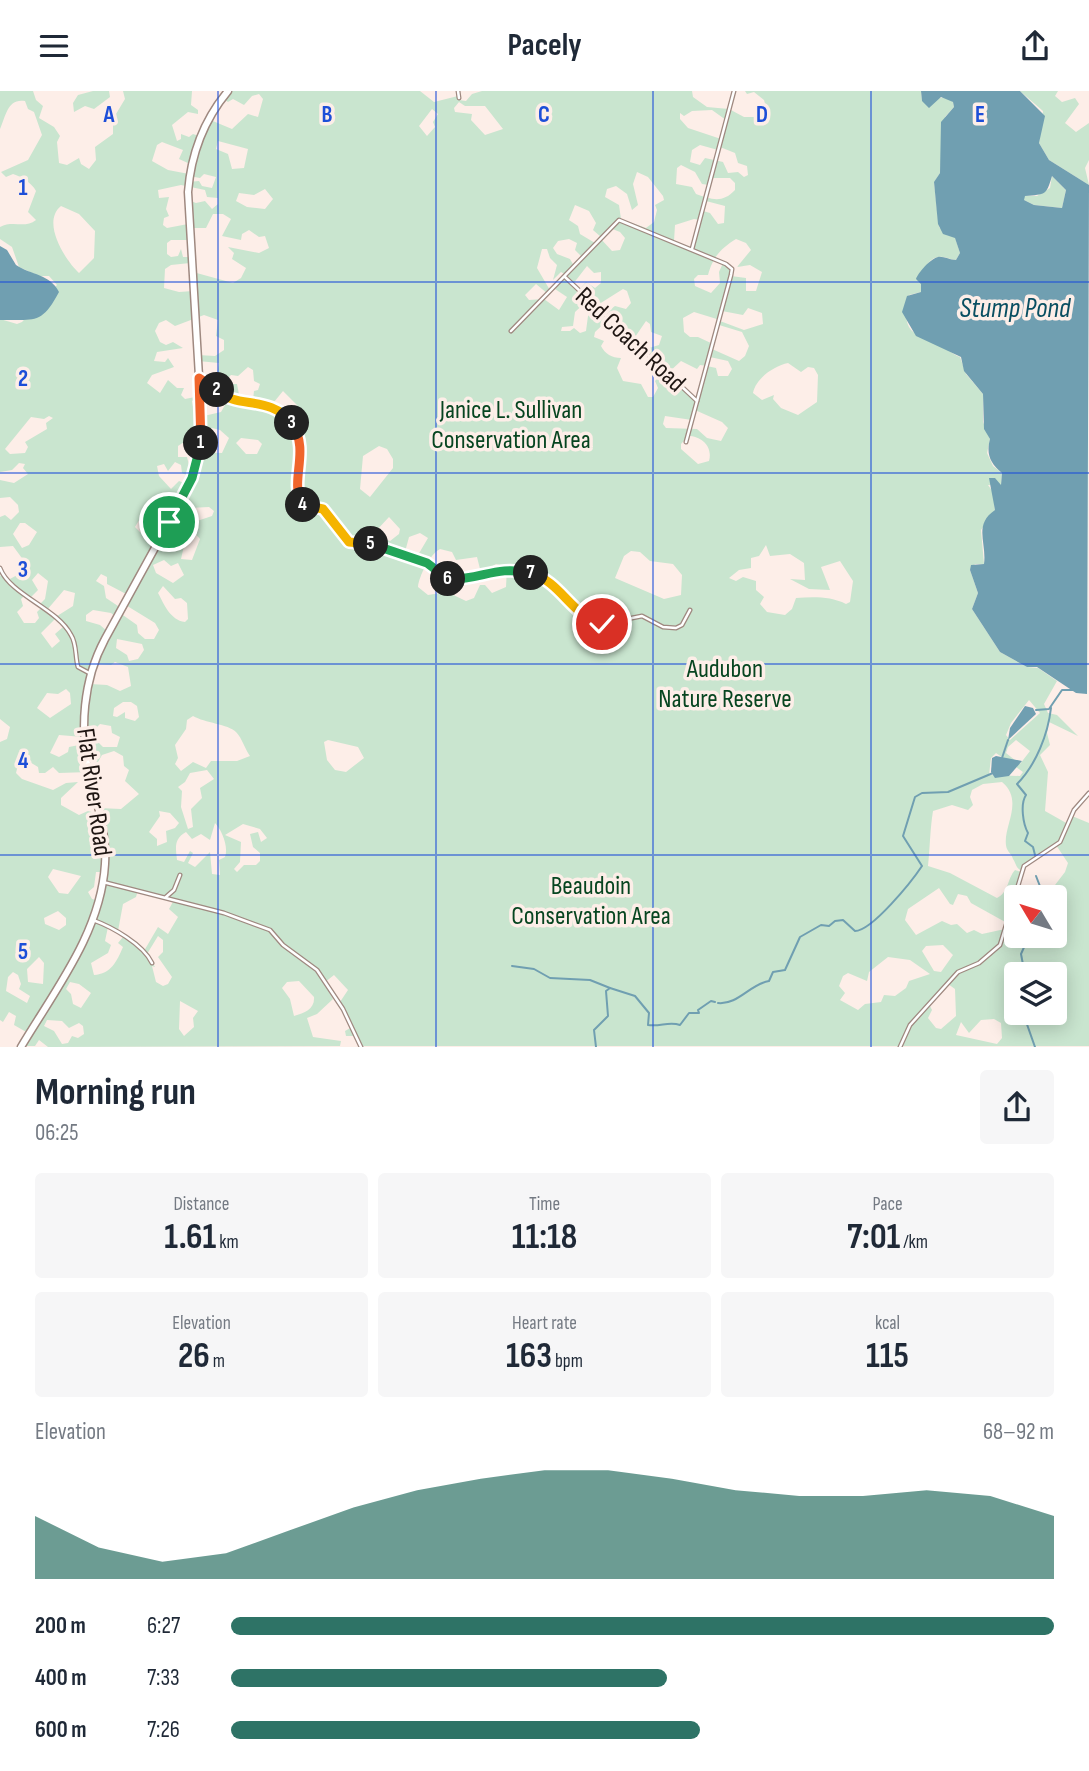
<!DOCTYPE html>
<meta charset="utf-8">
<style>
body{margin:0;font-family:"Sofia Sans Condensed",sans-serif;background:#f6f6f7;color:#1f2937;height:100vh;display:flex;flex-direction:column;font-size:26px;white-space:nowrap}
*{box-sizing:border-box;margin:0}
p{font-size:23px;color:#747a83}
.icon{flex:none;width:38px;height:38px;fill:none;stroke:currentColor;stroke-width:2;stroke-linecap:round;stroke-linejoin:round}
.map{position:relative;height:956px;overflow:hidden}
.details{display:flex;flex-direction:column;background:#fff;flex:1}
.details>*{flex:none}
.needle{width:46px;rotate:308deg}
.tools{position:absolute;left:1004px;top:794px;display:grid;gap:14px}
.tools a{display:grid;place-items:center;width:63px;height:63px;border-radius:7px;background:#fff;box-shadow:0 4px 18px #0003;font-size:35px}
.pin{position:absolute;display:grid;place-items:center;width:60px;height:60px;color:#fff;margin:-30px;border:4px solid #fff;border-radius:50%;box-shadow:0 2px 7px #0007}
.km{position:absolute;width:35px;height:35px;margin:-18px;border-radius:50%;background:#222;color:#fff;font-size:19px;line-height:35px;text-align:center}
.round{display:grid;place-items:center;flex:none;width:74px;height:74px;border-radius:7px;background:#f6f6f7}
.head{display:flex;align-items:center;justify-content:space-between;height:119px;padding:0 35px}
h1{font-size:38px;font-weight:700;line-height:52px}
.metrics{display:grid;grid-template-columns:repeat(3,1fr);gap:10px;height:119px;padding:7px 35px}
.metrics div{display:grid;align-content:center;border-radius:7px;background:#f6f6f7;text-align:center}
.metrics b{font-size:35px;font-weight:700}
.metrics small{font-size:19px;font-weight:400}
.metrics p{font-size:19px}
.chart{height:196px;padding:14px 35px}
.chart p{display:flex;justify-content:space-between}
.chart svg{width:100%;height:126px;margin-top:7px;fill:#2e7366;opacity:.7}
ul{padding:0 35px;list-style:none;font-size:23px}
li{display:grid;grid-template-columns:112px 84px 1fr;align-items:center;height:52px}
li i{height:18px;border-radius:9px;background:#2e7366}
header{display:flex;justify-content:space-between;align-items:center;height:91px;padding:0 35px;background:#fff;font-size:32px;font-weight:700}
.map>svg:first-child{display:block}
.green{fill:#c9e5cf;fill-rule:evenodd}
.water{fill:#709fb1;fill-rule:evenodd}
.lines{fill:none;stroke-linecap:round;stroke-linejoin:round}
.stream{stroke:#709fb1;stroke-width:2}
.minor-casing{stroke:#9f8980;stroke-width:5}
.primary-casing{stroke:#9f8980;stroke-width:9}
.minor{stroke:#fff;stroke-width:2.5}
.primary{stroke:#fff;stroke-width:6}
.split-1-casing{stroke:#fff;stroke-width:14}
.split-2-casing{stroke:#fff;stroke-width:14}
.split-3-casing{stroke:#fff;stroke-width:14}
.split-4-casing{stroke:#fff;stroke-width:14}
.split-5-casing{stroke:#fff;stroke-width:14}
.split-6-casing{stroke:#fff;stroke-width:14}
.split-7-casing{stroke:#fff;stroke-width:14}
.split-8-casing{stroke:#fff;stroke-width:14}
.split-1{stroke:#22a559;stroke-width:9}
.split-2{stroke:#f0652b;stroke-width:9}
.split-3{stroke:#f5b400;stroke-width:9}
.split-4{stroke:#f0652b;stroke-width:9}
.split-5{stroke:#f5b400;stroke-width:9}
.split-6{stroke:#22a559;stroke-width:9}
.split-7{stroke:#22a559;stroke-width:9}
.split-8{stroke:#f5b400;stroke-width:9}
.grid{fill:none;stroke:#1d4ed8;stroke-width:2;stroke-opacity:0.55}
.labels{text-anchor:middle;stroke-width:7;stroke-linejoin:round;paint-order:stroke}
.street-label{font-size:26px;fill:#1e1512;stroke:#fdeee8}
.park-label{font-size:26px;fill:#074520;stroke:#fdeee8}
.water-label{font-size:28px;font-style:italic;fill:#0a4f62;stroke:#fdeee8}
.grid-label{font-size:23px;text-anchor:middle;font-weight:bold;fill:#1d4ed8;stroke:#fdeee8;stroke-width:7;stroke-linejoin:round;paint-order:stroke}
</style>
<header><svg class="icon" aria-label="menu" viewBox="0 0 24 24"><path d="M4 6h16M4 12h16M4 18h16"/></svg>Pacely<svg class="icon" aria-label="share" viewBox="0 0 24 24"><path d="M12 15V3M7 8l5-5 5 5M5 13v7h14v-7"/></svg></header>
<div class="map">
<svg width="1089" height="956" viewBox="0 0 1089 956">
<rect width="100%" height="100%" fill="#fdeee8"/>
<g class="green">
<path d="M0,0H33L36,9L43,15L39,27L54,36L60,45L57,51L59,72L67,74L79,67L81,73L89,78L96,69L95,56L113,43V28L125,8L123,0H192L191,14L198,19V23L188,21L172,34L177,50L181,48V43L189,46L193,43L199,45L208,28L232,38L248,23L258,26L263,8L259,3L252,5L244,14L233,8L228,11L222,7L228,0H420L434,11L458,5L459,9L466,10L472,3L482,0H692L693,6L707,16L729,18L744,26H756L762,29L769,27L764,9L754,1L747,3L745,0H921L922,10L946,6L953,11L954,16L945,26L940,82L934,92L939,136L947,144L955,146L960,162L956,169C950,169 944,165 939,166C924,167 921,190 921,201L909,204C903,236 906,241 937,252C946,256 951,263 960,266L966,283L983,303V331L990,348L987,362L993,375L1002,382L1001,394H988L993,401L995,419L981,439L984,473H975L970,479L978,502L972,518L1000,561L1027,576L1038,577L1057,590L1044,613L1048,622L1057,624L1078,645L1049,631L1047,642L1050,654L1040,664L1048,681L1045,720L1068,733L1072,725L1089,732V955H361L357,945H346L345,940L352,936L340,911L348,899L334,884L324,892L333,908L317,923L307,927L313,946L341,950L340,955L48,956L39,949L35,955H21L28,942L14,934L16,925L9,921L3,931L0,929V651L7,648L10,636L0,628V485L2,483L8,489L21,482L27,474L13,455L0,456V426L5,424L11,429L19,421L18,414L10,406L0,407V389L14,392L28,383L23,377L25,373L19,372L12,379L0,381V228L17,233L22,231L57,194L49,185H39L19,176L12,156L0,148V136C13,129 25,138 36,129L28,121L36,100C32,92 22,86 13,83L6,86L1,81L28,69L42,44L34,21L28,18L25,10C8,7 6,24 0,38ZM459,11L465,15H485L503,38L485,44L471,29L472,23L455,21L454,17ZM432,18L438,23L433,31L435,36L427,45L419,35ZM712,19L726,29L721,48L688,37L680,28V22L684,25L692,20ZM218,50L248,58L244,77L232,78L228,63L216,58ZM162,51L183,59L179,68L190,73L189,83L168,79L152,70L157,54ZM700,54L718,59L720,56L735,62L738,72L747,75L748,84L744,86L738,81L728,82L723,71L705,67L700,74L690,71L692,59ZM681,74L695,81L702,93L709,94L712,87H730L735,92V99C722,113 711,108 696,103L692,96L676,93L677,77ZM637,81L648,86L663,105L664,109L655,114L657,119L654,131L646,137L621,128L619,114L605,106L607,98L616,95L627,103L632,119L638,114L633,93ZM204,83L216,86L212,97L202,95L199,90L188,91L189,85L200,87ZM181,94L205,99L207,106L218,107V113L212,118L205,110L196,112L188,109V133L167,137L163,134L164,127L169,125L166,118L169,106L159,107L158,99ZM265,98L273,108L265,118L247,116L236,110L239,102L254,104ZM706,110L725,115L724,132L718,133L710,122L703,120ZM575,114L589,120L596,132L593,139L601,146L610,137L620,141L625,147L620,159L612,160L600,147L595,152L580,143L578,135L569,129ZM61,115L79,123L95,140L94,167L79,182C65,169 41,131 61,115ZM213,123H223L231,128L222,145L241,149L242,143L249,139L259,146L265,145L269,157L259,162L228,156L234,162L232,168L246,177L241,187L233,192L193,181V200L179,201L164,197L165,178L171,174L190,172L191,166H183L181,158L178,165L171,166L167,163V152L171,149H189V137H206ZM694,128L700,129L692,157L674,150L675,134ZM569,148L577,152L575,159L582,166L574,175L570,168L557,163L553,157L558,150ZM736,148L746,152L751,159L737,176L750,174L762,181L756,200H746V187L731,185V177L723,172L719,181L720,192L711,202L695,195L694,188L698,184H708C713,166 720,158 736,148ZM542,158H547L550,167L557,174L553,189L561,181L566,184L555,198L567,206L559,219L544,208L529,209L525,204L536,193L548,203L551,201L537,177ZM587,175L594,182L601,181V192L595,197L586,191L579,199L573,193ZM623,198L627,200L631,212L626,218L615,215L604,223L599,219L588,225L586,240L580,242L574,237L570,240H561L562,236L573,235L575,221L588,209L596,215ZM748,217L762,222L763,233L744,239L720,230L719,234L742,241L749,255L745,265L739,270L712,258L713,253L698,246H690L684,241L683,227L694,221L720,229L722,220L743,224ZM204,224L218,229L216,245L224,249V259L215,265L198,264V270L219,272L217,284L209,292L228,309L221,321L195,327L192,310L200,305L185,308L181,304L184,297H177L168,289L160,302L147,292L152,284L174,276L168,267L165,271L154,270L157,261L183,257L173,251L166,254L160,251L155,240L159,232L166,229L175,235ZM609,228L633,249L646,230L650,233L651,241L662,245L659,254L649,257L645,262L664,280L655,290L658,297L653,306H648L641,293L623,290L617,277L621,267C612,267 605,263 601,255L604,250L594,246L595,241ZM710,266L728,270L732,278L728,285H718L716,277L707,275ZM681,270L697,278L700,274L707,275L696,308L668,282ZM788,272L801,281L808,276L814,277L818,284L817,311L798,324L781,317L773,308L774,304L762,309L753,302C756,287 774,275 788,272ZM248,276L253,279L254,290L260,293L258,299L254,300L253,309H240L237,293H230L227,288L231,284L238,285ZM283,300L297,314L288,326L270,316ZM695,319L722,331L728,337L721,350L707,347L697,338L666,337L663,333L665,325L692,329ZM49,325L53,327L46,332L47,338L25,351L28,356L25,362L10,363L5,358L31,326L44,328ZM212,337L220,339L229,347L222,362L199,361L195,376L189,374L187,366H178V355L184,351L190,352L194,340ZM688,345C702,345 713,356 709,370L698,373L681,358V353ZM241,347L258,349L262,353L257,363H246L236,352ZM379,355L387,358L393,368V377L370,406L360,398L363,365ZM175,371L181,374L182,382L191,386L189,394L179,390L171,398L159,385L157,375L164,373L168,380ZM161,405L167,415L174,408L189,417L209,416L214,420L212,425L197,430L190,437L200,448L192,469L181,468L184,455L174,450L175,440L167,436L162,443L152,438L141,442L135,436L144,421L163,429L154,415ZM389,426L400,438L399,443L390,450L376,445V440ZM20,432H25L37,441L29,454L22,457L13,443ZM420,442L428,447L418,464H408L405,461L409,446ZM766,454L770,465L790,463L804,472L805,489L790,488L809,498L830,499L821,476L840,470L853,490L850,511L846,513C830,505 813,506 796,507L792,518L785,524L767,521L760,513L764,506L756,499V490L743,486L736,490L729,487L739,479L751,477V467L759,465ZM440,458L452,461L456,469L477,466L481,482L496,473L507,476L506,496L492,502L485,494H480L474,507L466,510L447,501L428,504L418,496C419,485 430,463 440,458ZM631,460L640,461L650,470L673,473L682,484L681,504L664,508L615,487L624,465ZM164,469L171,475L178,472L184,484L173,492L156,482L153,474ZM38,482L48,490L45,508L40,513L42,516L37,521L39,527L35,532H24L17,521L23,515L21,508L25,504L31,506L38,499L32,489ZM101,483L107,486V493L128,504L124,513L155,532L159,539L154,548H145L138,542L137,534L120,522L121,517L106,507L104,495L96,490ZM163,495L175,508L181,507L187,512L188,528L185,531C170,529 164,513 158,502ZM64,499L75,502L73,515L54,527L47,519ZM93,519L111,522L116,526L108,541L100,534L86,530V524ZM55,528L63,536L55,543L60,550L52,557L41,542ZM117,548L142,553L144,559L138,568L129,570L127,564L116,557ZM115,571L128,576L131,595L120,600L107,594L90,593L95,573L111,574ZM66,598L70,602L71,613L50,627L37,617L47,602L58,603ZM1029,609L1040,622L1010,649L1006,644L1011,632ZM123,611H131L137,615L139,626L135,630L125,627V621L117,626L113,625L114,617ZM193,625C205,632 228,633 236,641C242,647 245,658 250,665L237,670H211L206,677L193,671L181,680L175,673L178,667L175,654L186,638L187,629ZM100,633L111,635L112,642L120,646L117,656H103L96,649H86L84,653L69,656L68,661L59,666L50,662L59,644L83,646L85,640L94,639ZM328,649L358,656L364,667L346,681L335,679L327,669L324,651ZM1016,649L1030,660L1020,673L1006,662L1008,656ZM114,660L123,665L124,675L129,679L125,690L139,703L121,718L99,717V723L88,720L79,724L61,714V707L78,691L66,692L53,699L22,688L16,682L18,674L28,670L38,676L39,682H45L53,676L59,682L89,681H81L79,668L86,667L89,673L98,671L102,664ZM996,662L1023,681L1020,685L989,684L991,667ZM207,679L214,688L200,697L202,707L191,718L193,736L188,738L181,716L182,700L178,696L185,691L190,682ZM1002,691C1026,711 1000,739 1007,758C1009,762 1012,764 1013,768C1017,774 1015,776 1022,780L1027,771L1056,754L1068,772L1065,781L1045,807H1055V845H1017V807H1026L1016,801L1021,781L1015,779C1007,788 1009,801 997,807L950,782L928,775C930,757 930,738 933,720L952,714L968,719L973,714L970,706L972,699L983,693ZM159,720L170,722L179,732L175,737L166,740L167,751L157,755V748L149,741L160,725ZM215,732C221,738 229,755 225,766L219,769L220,784L212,783L210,761L195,776L188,772L193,762L190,760L184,771L177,769C176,758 173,748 186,741L192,748L201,743L210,749ZM243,733L260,738L267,747L261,751L258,741L250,743L253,756L260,762V770L256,774H244L237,781L234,778L240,771L241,751L225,744ZM53,778L81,785L68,803L59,802L48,786ZM96,781H104L99,810L92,808L88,801L94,796ZM939,797L950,813L953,814L958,803L967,805L971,812L1007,832L1005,838L982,843L974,839L967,842L957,833L951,834L942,830L916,844L905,829L908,818ZM138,799L174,809L169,818L178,826L168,843L158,836L144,860L123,846L118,852L123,856C117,870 111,883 94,884L91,872L108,862L111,854L105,850L108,836L118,840L123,813L136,806ZM58,820L66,827V834L59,839L45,833L44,827ZM158,845L163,849V861L158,866L172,886L168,893L163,895L156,891L152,875L155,876L147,863ZM943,854L953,864L941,881L934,880L922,860L926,855ZM39,866L44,872L43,893L28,891L27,878ZM888,866L910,869L930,883L909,890L906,897L895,905L884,904L881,911L865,913L858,919L840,909L845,902L839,895L843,885L848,882L867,890L869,881ZM13,881L18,884L21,893L19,898L30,905L27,912L6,900L8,886ZM1017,884H1055V922H1017ZM299,890L314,906C315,918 305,922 294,925L290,908L282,897L287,891ZM70,891L79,893L91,902L81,917L73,913L71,903L66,898ZM948,893L955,898L956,925L941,938L936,937L928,927L932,919L929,913ZM180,910L198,920L193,927L194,936L184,945L179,938ZM994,928L1001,932L1002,947L997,953L956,944L961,931L969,942L981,929ZM47,929L62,930L69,937L79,932L83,935L84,943L78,947L72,945L68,952L62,953L54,940L44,935Z"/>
<polygon points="93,0 109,0 110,6 94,18 85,15 74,21 73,12 78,4"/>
<polygon points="1020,0 1058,0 1055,5 1062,11 1075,7 1079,13 1065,32 1076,41 1089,32 1089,69 1085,77 1089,94 1049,69 1039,52 1043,20"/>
<polygon points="1052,85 1066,99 1062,117 1034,114 1024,109 1024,105 1037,105 1050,97"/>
</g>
<g class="water">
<path d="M921,0H1020L1045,25L1039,52L1049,69L1089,94L1087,603L1076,602L1037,576H1027L1000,561L972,518L978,502L970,479L971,474L984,473C987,452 973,434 995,419L989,387H995L1001,394L1002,382C990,372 986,363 990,348L984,338L983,303L964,280L961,266L916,245L902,221L907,205L921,201V193L916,188C918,182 930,168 938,166C943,165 950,169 956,169L960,162L955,147L943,143L938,133L934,91L940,82L941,31L954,16L953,11L941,6L929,17L922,10ZM1052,85L1066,99L1062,117L1034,114L1024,109L1025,105C1046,103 1046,105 1052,85Z"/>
<path d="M0,155L7,159L16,174C31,184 50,183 59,201C41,235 34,228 0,229Z"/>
<polygon points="1025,615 1033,617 1036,623 1008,649 1010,637"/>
<polygon points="996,665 1022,670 1009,685 995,687 991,681 992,667"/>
</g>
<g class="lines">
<g class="stream">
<polyline points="1036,619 1049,618 1062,599 1073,599"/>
<polyline points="1002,667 1008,649"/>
<path d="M1035,764L1033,756L1025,750L1028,742C1023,733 1020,713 1026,704L1017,693C1036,674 1048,643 1051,617"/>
<polyline points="1036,785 1043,803 1041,807"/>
<polyline points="512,875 534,878 550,887 590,889 610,897"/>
<polyline points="1025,884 1021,863 1029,845"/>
<path d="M718,912C738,914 750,893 769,890L773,881L785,879L800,846L821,834L829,835L835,830L843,829L855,840C872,840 912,790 922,775L903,745L915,706L922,702L948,701L993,682"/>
<polyline points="1023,922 1035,956"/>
<path d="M596,956L594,939L608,925L606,900L610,897L635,905L649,922L648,934C660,936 669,930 680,934L689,922H699L698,919L711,910L715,911"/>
</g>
<defs>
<g id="minor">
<polyline points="458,0 459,7"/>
<polyline points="692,158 734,0"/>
<polyline points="565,186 697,310"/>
<polyline points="511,240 619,129 726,173 732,178 731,184 686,351"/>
<polyline points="199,287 227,308 259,312 279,320 291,330 301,350 298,399 301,412 323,418 349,451 386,457 404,467 427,473 446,488 474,488 503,478 539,485 581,523 602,533 642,525 663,536 676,537 682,534 690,519"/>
<path d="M0,477C10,504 57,517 71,544C77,553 75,566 78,576L91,583"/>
<polyline points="103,791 224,822 270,839 283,854 317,879 343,918 361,956"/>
<polyline points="166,806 174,799 180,784"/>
<path d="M93,829C112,836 143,853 152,872"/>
<polyline points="900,956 910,934 958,881 979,872 1000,854 1024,775 1060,751 1074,719 1089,702"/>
</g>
<path id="primary" d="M21,956C55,899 101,841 105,773C107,741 97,714 90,684C79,639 83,589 105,548L185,402L199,362L201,319L188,101C191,63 203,30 228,0"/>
</defs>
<use href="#minor" class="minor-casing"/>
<use href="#primary" class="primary-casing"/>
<use href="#minor" class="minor"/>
<use href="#primary" class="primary"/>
</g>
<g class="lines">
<defs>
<polyline id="split-1" points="169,431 192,387 201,352"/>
<polyline id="split-2" points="201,352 199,287 217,299"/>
<path id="split-3" d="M217,299C237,319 269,303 292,332"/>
<path id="split-4" d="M292,332C311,362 288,390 303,414"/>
<polyline id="split-5" points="303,414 323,418 349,451 371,453"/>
<polyline id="split-6" points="371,453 427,472 448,488"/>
<path id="split-7" d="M448,488C482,489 495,474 531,482"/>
<path id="split-8" d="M531,482C561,491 572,525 602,533"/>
</defs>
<use href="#split-1" class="split-1-casing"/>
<use href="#split-2" class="split-2-casing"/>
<use href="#split-3" class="split-3-casing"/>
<use href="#split-4" class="split-4-casing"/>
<use href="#split-5" class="split-5-casing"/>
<use href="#split-6" class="split-6-casing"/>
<use href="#split-7" class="split-7-casing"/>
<use href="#split-8" class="split-8-casing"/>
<use href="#split-1" class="split-1"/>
<use href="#split-2" class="split-2"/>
<use href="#split-3" class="split-3"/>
<use href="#split-4" class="split-4"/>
<use href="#split-5" class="split-5"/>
<use href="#split-6" class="split-6"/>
<use href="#split-7" class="split-7"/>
<use href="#split-8" class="split-8"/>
</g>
<path class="grid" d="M218,0V956M436,0V956M653,0V956M871,0V956M0,191H1089M0,382H1089M0,573H1089M0,764H1089"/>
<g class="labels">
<g class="street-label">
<text transform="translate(631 248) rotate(43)" y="9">Red Coach Road</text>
<text transform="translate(95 701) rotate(82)" y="9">Flat River Road</text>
</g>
<g class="park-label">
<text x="511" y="327">Janice L. Sullivan<tspan x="511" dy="30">Conservation Area</tspan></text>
<text x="725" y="586">Audubon<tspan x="725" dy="30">Nature Reserve</tspan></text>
<text x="591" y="803">Beaudoin<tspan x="591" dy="30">Conservation Area</tspan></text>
</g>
<g class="water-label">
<text x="1015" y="226">Stump Pond</text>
</g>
</g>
<g class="grid-label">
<text x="109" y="31">A</text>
<text x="327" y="31">B</text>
<text x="544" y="31">C</text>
<text x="762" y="31">D</text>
<text x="980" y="31">E</text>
<text x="23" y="104">1</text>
<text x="23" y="295">2</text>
<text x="23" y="486">3</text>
<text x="23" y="677">4</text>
<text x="23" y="868">5</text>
</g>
</svg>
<div class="tools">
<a><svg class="needle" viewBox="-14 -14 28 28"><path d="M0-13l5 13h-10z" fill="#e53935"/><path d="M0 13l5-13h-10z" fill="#747a83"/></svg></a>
<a><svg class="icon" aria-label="layers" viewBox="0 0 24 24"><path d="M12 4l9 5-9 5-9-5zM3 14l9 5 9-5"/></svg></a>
</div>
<div class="pin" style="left:169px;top:431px;background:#1e9e55"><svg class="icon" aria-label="arrive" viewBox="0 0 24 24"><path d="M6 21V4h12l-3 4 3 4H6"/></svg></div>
<div class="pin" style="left:602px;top:533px;background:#d93025"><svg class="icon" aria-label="check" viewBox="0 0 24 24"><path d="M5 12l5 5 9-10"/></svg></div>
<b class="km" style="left:201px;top:352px">1</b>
<b class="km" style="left:217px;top:299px">2</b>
<b class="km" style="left:292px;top:332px">3</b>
<b class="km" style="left:303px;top:414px">4</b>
<b class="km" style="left:371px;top:453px">5</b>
<b class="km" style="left:448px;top:488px">6</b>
<b class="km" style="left:531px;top:482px">7</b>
</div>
<section class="details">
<div class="head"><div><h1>Morning run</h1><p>06:25</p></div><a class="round"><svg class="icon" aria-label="share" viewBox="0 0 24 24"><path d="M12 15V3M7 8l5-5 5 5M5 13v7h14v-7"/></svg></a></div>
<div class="metrics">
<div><p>Distance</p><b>1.61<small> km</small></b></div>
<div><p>Time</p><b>11:18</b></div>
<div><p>Pace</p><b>7:01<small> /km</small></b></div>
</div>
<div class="metrics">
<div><p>Elevation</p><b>26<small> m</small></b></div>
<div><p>Heart rate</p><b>163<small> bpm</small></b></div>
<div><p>kcal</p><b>115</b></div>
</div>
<div class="chart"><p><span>Elevation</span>68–92 m</p>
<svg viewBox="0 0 160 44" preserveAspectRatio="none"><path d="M0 44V22L10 33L20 38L30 35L40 27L50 19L60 13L70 9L80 6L90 6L100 9L110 13L120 15L130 15L140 13L150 15L160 22V44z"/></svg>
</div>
<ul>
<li><b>200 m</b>6:27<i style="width:100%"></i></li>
<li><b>400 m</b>7:33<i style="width:53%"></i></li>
<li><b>600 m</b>7:26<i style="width:57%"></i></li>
</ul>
</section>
